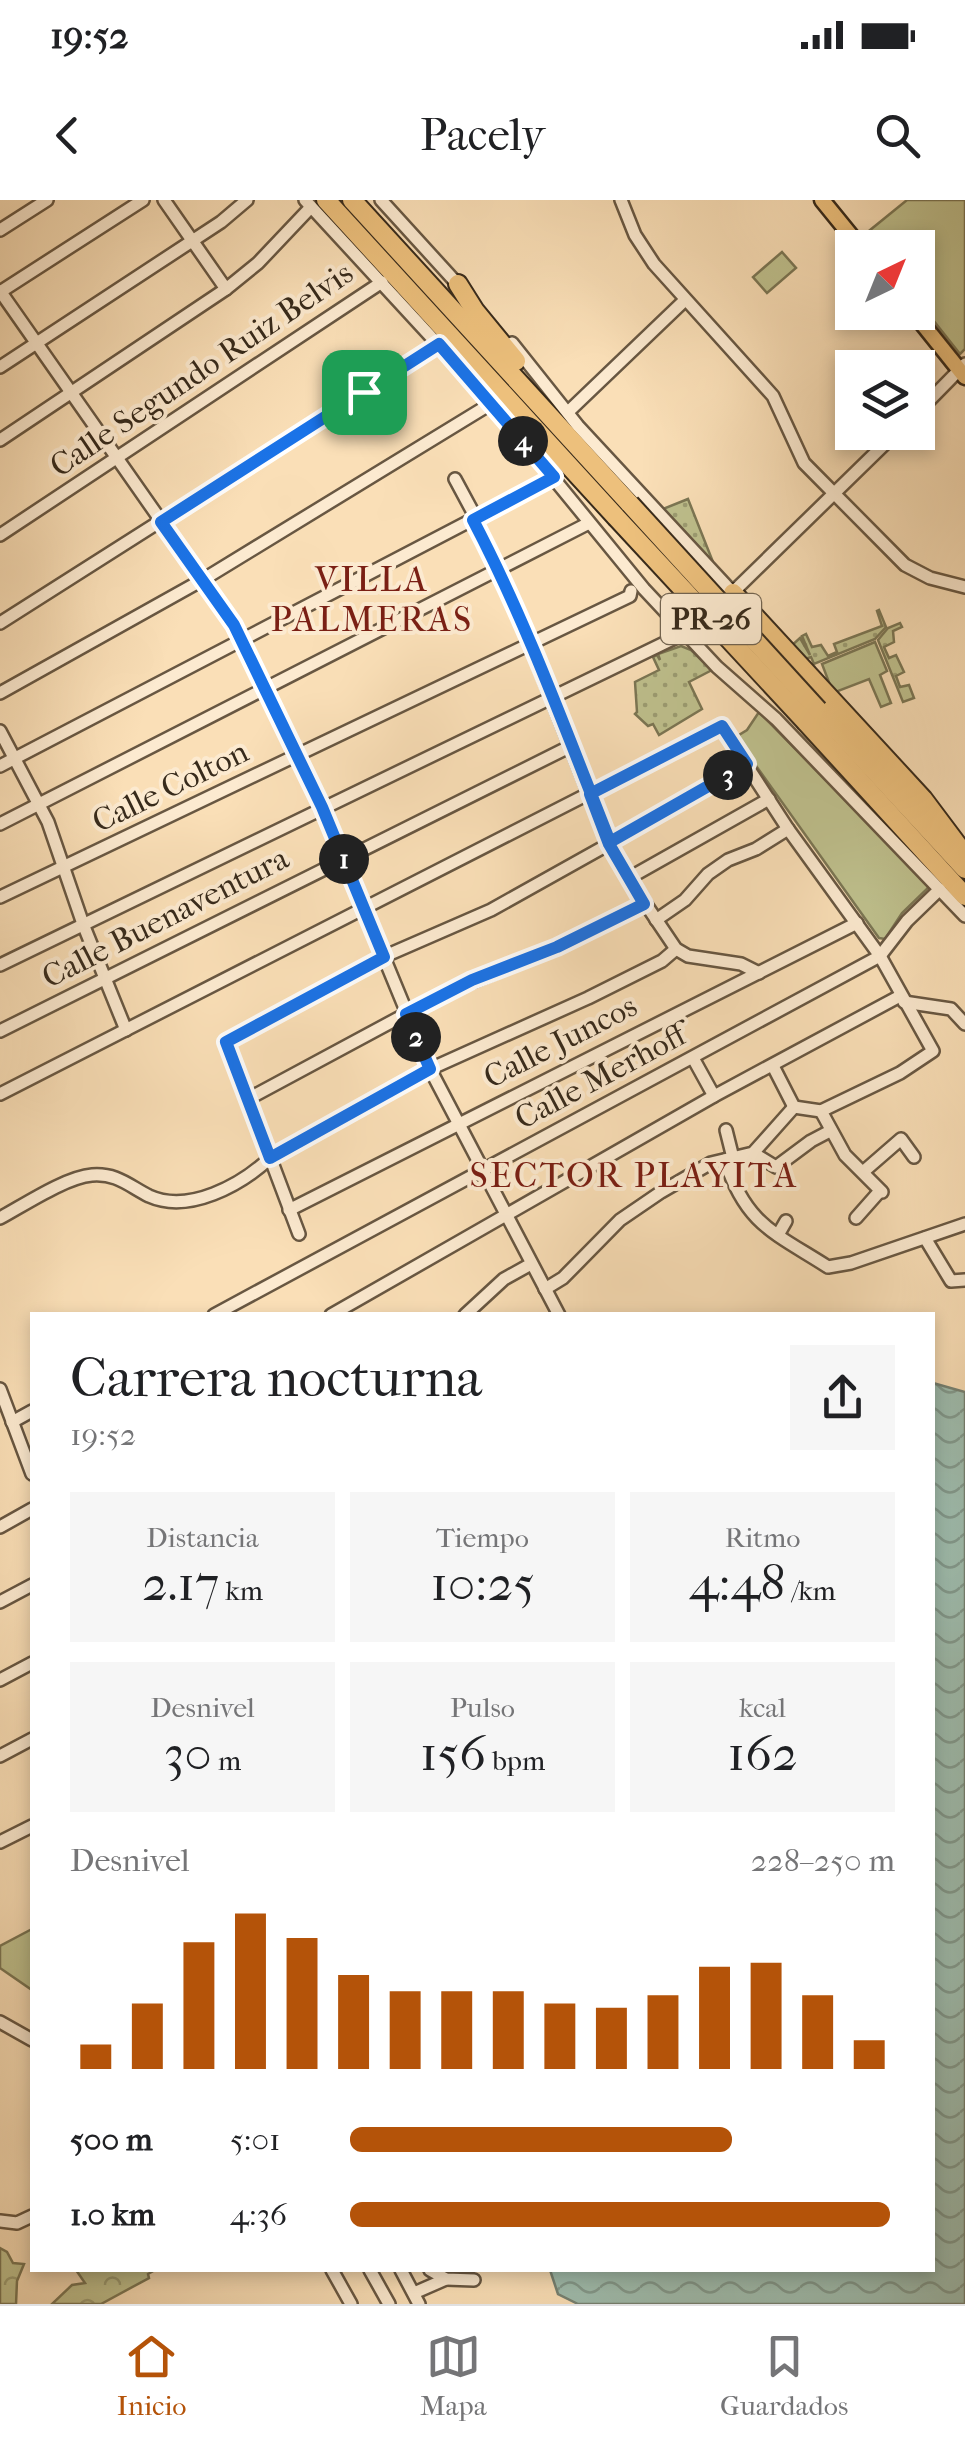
<!DOCTYPE html>
<html lang="es">
<meta charset="utf-8">
<style>
body{margin:0;font-family:"IM FELL French Canon",serif;background:#f6f6f6;color:#202124;height:100vh;display:flex;flex-direction:column;font-size:38px;white-space:nowrap}
*{box-sizing:border-box;margin:0}
p{font-size:32px;color:#757577}
.icon{flex:none;width:55px;height:55px;fill:none;stroke:currentColor;stroke-width:2;stroke-linecap:round;stroke-linejoin:round}
.map{position:relative;flex:1;overflow:hidden}
.details{position:absolute;left:30px;top:1112px;width:905px;height:960px;display:flex;flex-direction:column;background:#fff;border-radius:0px;box-shadow:0 5px 15px #0003}
.details>*{flex:none}
.needle{width:65px;rotate:43deg}
.buttons{position:absolute;left:835px;top:30px;display:grid;gap:20px}
.buttons a{display:grid;place-items:center;width:100px;height:100px;border-radius:0px;background:#fff;box-shadow:0 5px 15px #0003;font-size:50px}
.pin{position:absolute;display:grid;place-items:center;width:85px;height:85px;color:#fff;margin:-42px;border-radius:20px;box-shadow:0 5px 15px #0006}
.km{position:absolute;width:50px;height:50px;margin:-25px;border-radius:50%;background:#222;color:#fff;font-size:28px;line-height:50px;text-align:center}
.round{display:grid;place-items:center;flex:none;width:105px;height:105px;border-radius:0px;background:#f6f6f6}
.head{display:flex;align-items:center;justify-content:space-between;height:170px;padding:0 40px}
h1{font-size:55px;font-weight:600;line-height:75px}
.metrics{display:grid;grid-template-columns:repeat(3,1fr);gap:15px;height:170px;padding:10px 40px}
.metrics div{display:grid;align-content:center;border-radius:0px;background:#f6f6f6;text-align:center}
.metrics b{font-size:50px;font-weight:600}
.metrics small{font-size:28px;font-weight:400}
.metrics p{font-size:28px}
.chart{height:280px;padding:20px 40px}
.chart p{display:flex;justify-content:space-between}
.chart svg{width:100%;height:180px;margin-top:10px;stroke:#b45309;stroke-width:6}
ul{padding:0 40px;list-style:none;font-size:32px}
li{display:grid;grid-template-columns:160px 120px 1fr;align-items:center;height:75px}
li i{height:25px;border-radius:12px;background:#b45309}
.status{display:flex;justify-content:space-between;align-items:center;height:70px;padding:0 50px;background:#fff;direction:ltr}
.status svg{height:28px;fill:currentColor}
header{display:flex;justify-content:space-between;align-items:center;height:130px;padding:0 40px;background:#fff;font-size:45px;font-weight:600}
.dock{display:flex;justify-content:space-around;align-items:center;height:140px;border-top:2px solid #e0e0e0;background:#fff;font-size:28px;color:#757577}
.dock a{display:grid;justify-items:center;gap:5px}
.dock .current{color:#b45309}
.map>svg:first-child{display:block}
.grass{fill:url(#grass-dots);stroke:#7b7654;stroke-width:2.5}
.forest{fill:url(#forest-crowns);stroke:#7b7654;stroke-width:2.5}
.park{fill:#bfc18e;stroke:#7b7654;stroke-width:2.5}
.water{fill:url(#water-waves);stroke:#758274;stroke-width:2.5}
.lines{fill:none;stroke-linecap:round;stroke-linejoin:round}
.minor-casing{stroke:#685742;stroke-width:16}
.major-casing{stroke:#372a1b;stroke-width:19}
.highway-casing{stroke:#372a1b;stroke-width:22}
.minor{stroke:#fcead0;stroke-width:11}
.major{stroke:#edc07c;stroke-width:14}
.highway{stroke:#edc07c;stroke-width:18}
.highway-bridge-casing{stroke:#372a1b;stroke-width:22;stroke-linecap:butt}
.highway-bridge{stroke:#edc07c;stroke-width:18}
.route-casing{stroke:#fff;stroke-width:20}
.route{stroke:#1a73e8;stroke-width:12}
.labels{text-anchor:middle;stroke-width:8;stroke-linejoin:round;paint-order:stroke}
.shield{fill:#fcead0;stroke:#726451;stroke-width:2.5}
.shield-label{font-size:30px;font-weight:bold;fill:#372a1b}
.street-label{font-size:32px;fill:#372a1b;stroke:#fcead0}
.neighbourhood-label{font-size:35px;letter-spacing:2.5px;fill:#7a1f14;stroke:#fcead0}
</style>
<div class="status"><b>19:52</b><svg viewBox="0 0 49 12"><path d="M0 12V9h3v3zM5 12V6h3v6zM10 12V3h3v9zM15 12V0h3v12zM26 1h20v11H26zM47 4h2v5h-2z"/></svg></div>
<header><svg class="icon" aria-label="back" viewBox="0 0 24 24"><path d="M15 5l-7 7 7 7"/></svg>Pacely<svg class="icon" aria-label="search" viewBox="0 0 24 24"><circle cx="10" cy="10" r="6"/><path d="M15 15l6 6"/></svg></header>
<div class="map">
<svg width="965" height="2104" viewBox="0 0 965 2104">
<defs>
<pattern id="grass-dots" width="8" height="8" patternUnits="userSpaceOnUse" patternTransform="scale(2.5)"><rect width="8" height="8" fill="#bfc18e"/><path d="M2 2h.1M6 6h.1" fill="none" stroke="#9c9d73" stroke-width="1.8" stroke-linecap="round"/></pattern>
<pattern id="forest-crowns" width="20" height="18" patternUnits="userSpaceOnUse" patternTransform="scale(2.5)"><rect width="20" height="18" fill="#bfc18e"/><path d="M2 6a3 3 0 1 1 6 0M12 15a3 3 0 1 1 6 0" fill="none" stroke="#9c9d73"/></pattern>
<pattern id="water-waves" width="16" height="10" patternUnits="userSpaceOnUse" patternTransform="scale(2.5)"><rect width="16" height="10" fill="#9ebdaf"/><path d="M0 5q4-4 8 0t8 0" fill="none" stroke="#829a8e"/></pattern>
</defs>
<rect width="100%" height="100%" fill="#fadfb7"/>
<filter id="stains"><feTurbulence type="fractalNoise" baseFrequency=".002" numOctaves="4"/><feColorMatrix values="0 0 0 0 .2 0 0 0 0 .09 0 0 0 0 .02 0 0 0 .5 -.17"/></filter>
<radialGradient id="worn" r=".72"><stop offset=".6" stop-color="#630" stop-opacity="0"/><stop offset="1" stop-color="#630" stop-opacity=".3"/></radialGradient>
<g class="grass">
<polygon points="688,299 713,362 663,309"/>
<polygon points="879,410 886,427 875,439 814,464 811,457 805,459 811,467 814,467 813,471 790,447 800,438 810,455 802,436 806,434 812,447 821,445 828,456 837,452 834,444 882,426 877,411"/>
<polygon points="900,423 902,427 893,431 894,442 884,447 889,458 896,455 904,472 896,476 900,487 909,485 914,498 903,502 878,440 888,428"/>
<polygon points="681,446 691,450 712,470 689,482 702,509 659,535 653,524 648,526 635,514 637,512 635,482 659,470 653,457 657,455 660,460 658,454"/>
</g>
<g class="forest">
<polygon points="0,2048 7,2052 13,2063 24,2064 17,2081 16,2104 0,2104"/>
<polygon points="76,2070 155,2070 148,2074 149,2078 101,2104 52,2104 72,2085 85,2083"/>
</g>
<g class="park">
<polygon points="907,0 965,0 965,149 960,154 918,101 918,48 875,47 864,35"/>
<polygon points="782,52 796,68 767,93 753,77"/>
<polygon points="875,442 887,471 880,475 891,503 881,507 869,479 833,493 822,464"/>
<polygon points="759,512 928,684 928,688 902,713 885,739 879,738 739,542 739,535 747,530"/>
<polygon points="32,1729 32,1790 0,1768 0,1746"/>
</g>
<polygon class="water" points="933,1183 965,1192 965,2104 578,2104 558,2094 550,2070 932,2070"/>
<g class="lines">
<defs>
<g id="minor">
<polyline points="164,0 226,89"/>
<polyline points="305,0 492,203 644,389 717,467 776,519 965,716"/>
<polyline points="381,0 462,89"/>
<polyline points="621,0 635,35 654,64 773,196 804,263 905,365 930,378 965,387"/>
<polyline points="0,30 47,0"/>
<polyline points="0,91 234,425 322,607 430,869 559,1115"/>
<polyline points="0,92 143,0"/>
<polyline points="512,143 578,226 733,393"/>
<polyline points="0,167 221,22 247,0"/>
<polyline points="568,212 685,100"/>
<polyline points="918,212 965,164"/>
<polyline points="0,240 226,89 258,63 311,7"/>
<polyline points="455,279 476,318"/>
<polyline points="473,320 512,398 609,644 645,703 676,749 688,756 741,764 759,773"/>
<polyline points="0,335 382,82"/>
<polyline points="728,397 897,232"/>
<polyline points="0,423 439,144"/>
<polyline points="0,493 204,379 492,203"/>
<polyline points="0,531 48,622 83,724 126,830"/>
<polyline points="0,566 554,277"/>
<polyline points="0,624 589,323"/>
<polyline points="610,642 747,564"/>
<polyline points="629,678 769,599"/>
<polyline points="0,697 630,396 631,391"/>
<polyline points="656,720 685,700 708,674 728,660 756,649 788,629"/>
<polyline points="0,765 685,433 710,412"/>
<polyline points="904,802 951,809 965,824"/>
<polyline points="0,831 571,546"/>
<polyline points="693,858 714,896"/>
<polyline points="773,866 794,907"/>
<polyline points="0,894 721,526 788,629 880,756 933,851 900,873 821,911 794,907 753,953 711,963 661,992 620,1020 563,1078 545,1089"/>
<polyline points="248,899 445,793 557,747 645,703"/>
<polyline points="821,911 845,955 882,992"/>
<polyline points="726,930 733,958"/>
<polyline points="753,953 776,967 811,941 830,931"/>
<path d="M725,960C746,1025 775,1033 828,1067L851,1063L965,1024"/>
<polyline points="863,972 901,939 914,957"/>
<polyline points="289,1010 857,723"/>
<path d="M0,1018C24,1005 66,977 92,975C117,973 129,986 149,996C189,1014 241,985 270,958L430,869L588,798L662,761L676,749"/>
<polyline points="856,1018 879,992"/>
<polyline points="299,1034 227,843 383,757 491,710 609,644"/>
<polyline points="778,1035 786,1021"/>
<polyline points="925,1038 951,1081 965,1080"/>
<polyline points="214,1115 880,756 907,721 940,689"/>
<polyline points="331,1115 714,896 900,796"/>
<polyline points="465,1115 504,1079 531,1064"/>
<polyline points="0,1189 32,1274"/>
<polyline points="12,1222 32,1211"/>
<polyline points="0,1327 32,1309"/>
<polyline points="0,1402 32,1385"/>
<polyline points="0,1480 32,1463"/>
<polyline points="0,1556 32,1539"/>
<polyline points="0,1642 32,1626"/>
<polyline points="0,1822 32,1840"/>
<polyline points="0,2021 17,2023 32,2016"/>
<polyline points="332,2070 351,2104"/>
<polyline points="370,2070 389,2104"/>
<polyline points="401,2070 419,2104"/>
<polyline points="430,2070 446,2079 474,2080"/>
<polyline points="414,2093 446,2079"/>
</g>
<g id="major">
<polyline points="822,0 861,48"/>
<polyline points="913,112 965,177"/>
</g>
<g id="highway">
<polyline points="326,0 616,317"/>
<polyline points="352,0 630,304"/>
<polyline points="458,84 475,111 516,161"/>
<polyline points="733,393 923,599 965,655"/>
<polyline points="818,510 965,669"/>
<polyline points="806,522 965,696"/>
</g>
</defs>
<use href="#minor" class="minor-casing"/>
<use href="#major" class="major-casing"/>
<use href="#highway" class="highway-casing"/>
<use href="#minor" class="minor"/>
<use href="#major" class="major"/>
<use href="#highway" class="highway"/>
<defs>
<g id="highway-bridge">
<polyline points="630,304 818,510"/>
<polyline points="616,317 806,522"/>
</g>
</defs>
<use href="#highway-bridge" class="highway-bridge-casing"/>
<use href="#highway-bridge" class="highway-bridge"/>
</g>
<g class="lines">
<defs>
<path id="route" d="M364,192L161,322L234,425L322,607L384,757L226,842L270,958L430,869L406,814L472,780L557,747L644,704L609,644L590,594L722,526L747,564L610,642C567,534 527,423 473,320L554,277L439,144L364,192"/>
</defs>
<use href="#route" class="route-casing"/>
<use href="#route" class="route"/>
</g>
<g class="labels">
<rect class="shield" x="661" y="394" width="100" height="50" rx="8"/>
<g class="shield-label">
<text x="711" y="429">PR-26</text>
</g>
<g class="street-label">
<text transform="translate(201 169) rotate(-34)" y="11">Calle Segundo Ruiz Belvis</text>
<text transform="translate(170 586) rotate(-26)" y="11">Calle Colton</text>
<text transform="translate(165 717) rotate(-27)" y="11">Calle Buenaventura</text>
<text transform="translate(560 841) rotate(-27)" y="11">Calle Juncos</text>
<text transform="translate(600 876) rotate(-28)" y="11">Calle Merhoff</text>
</g>
<g class="neighbourhood-label">
<text x="372" y="391">VILLA<tspan x="372" dy="40">PALMERAS</tspan></text>
<text x="634" y="987">SECTOR PLAYITA</text>
</g>
</g>
<rect width="100%" height="100%" filter="url(#stains)"/>
<rect width="100%" height="100%" fill="url(#worn)"/>
</svg>
<div class="buttons">
<a><svg class="needle" viewBox="-14 -14 28 28"><path d="M0-13l5 13h-10z" fill="#e53935"/><path d="M0 13l5-13h-10z" fill="#757577"/></svg></a>
<a><svg class="icon" aria-label="layers" viewBox="0 0 24 24"><path d="M12 4l9 5-9 5-9-5zM3 14l9 5 9-5"/></svg></a>
</div>
<div class="pin" style="left:364px;top:192px;background:#1e9e55"><svg class="icon" aria-label="arrive" viewBox="0 0 24 24"><path d="M6 21V4h12l-3 4 3 4H6"/></svg></div>
<b class="km" style="left:344px;top:659px">1</b>
<b class="km" style="left:416px;top:837px">2</b>
<b class="km" style="left:728px;top:575px">3</b>
<b class="km" style="left:523px;top:241px">4</b>
<section class="details">
<div class="head"><div><h1>Carrera nocturna</h1><p>19:52</p></div><a class="round"><svg class="icon" aria-label="share" viewBox="0 0 24 24"><path d="M12 15V3M7 8l5-5 5 5M5 13v7h14v-7"/></svg></a></div>
<div class="metrics">
<div><p>Distancia</p><b>2.17<small> km</small></b></div>
<div><p>Tiempo</p><b>10:25</b></div>
<div><p>Ritmo</p><b>4:48<small> /km</small></b></div>
</div>
<div class="metrics">
<div><p>Desnivel</p><b>30<small> m</small></b></div>
<div><p>Pulso</p><b>156<small> bpm</small></b></div>
<div><p>kcal</p><b>162</b></div>
</div>
<div class="chart"><p><span>Desnivel</span>228–250 m</p>
<svg viewBox="0 0 160 44" preserveAspectRatio="none"><path d="M5 44V38M15 44V28M25 44V13M35 44V6M45 44V12M55 44V21M65 44V25M75 44V25M85 44V25M95 44V28M105 44V29M115 44V26M125 44V19M135 44V18M145 44V26M155 44V37"/></svg>
</div>
<ul>
<li><b>500 m</b>5:01<i style="width:70%"></i></li>
<li><b>1.0 km</b>4:36<i style="width:99%"></i></li>
</ul>
</section>
</div>
<nav class="dock">
<a class="current"><svg class="icon" aria-label="home" viewBox="0 0 24 24"><path d="M3 11l9-7 9 7M6 9v11h12V9"/></svg>Inicio</a>
<a><svg class="icon" aria-label="map" viewBox="0 0 24 24"><path d="M3 6l6-2 6 2 6-2v14l-6 2-6-2-6 2zM9 4v14M15 6v14"/></svg>Mapa</a>
<a><svg class="icon" aria-label="saved" viewBox="0 0 24 24"><path d="M7 4h10v16l-5-4-5 4z"/></svg>Guardados</a>
</nav>
